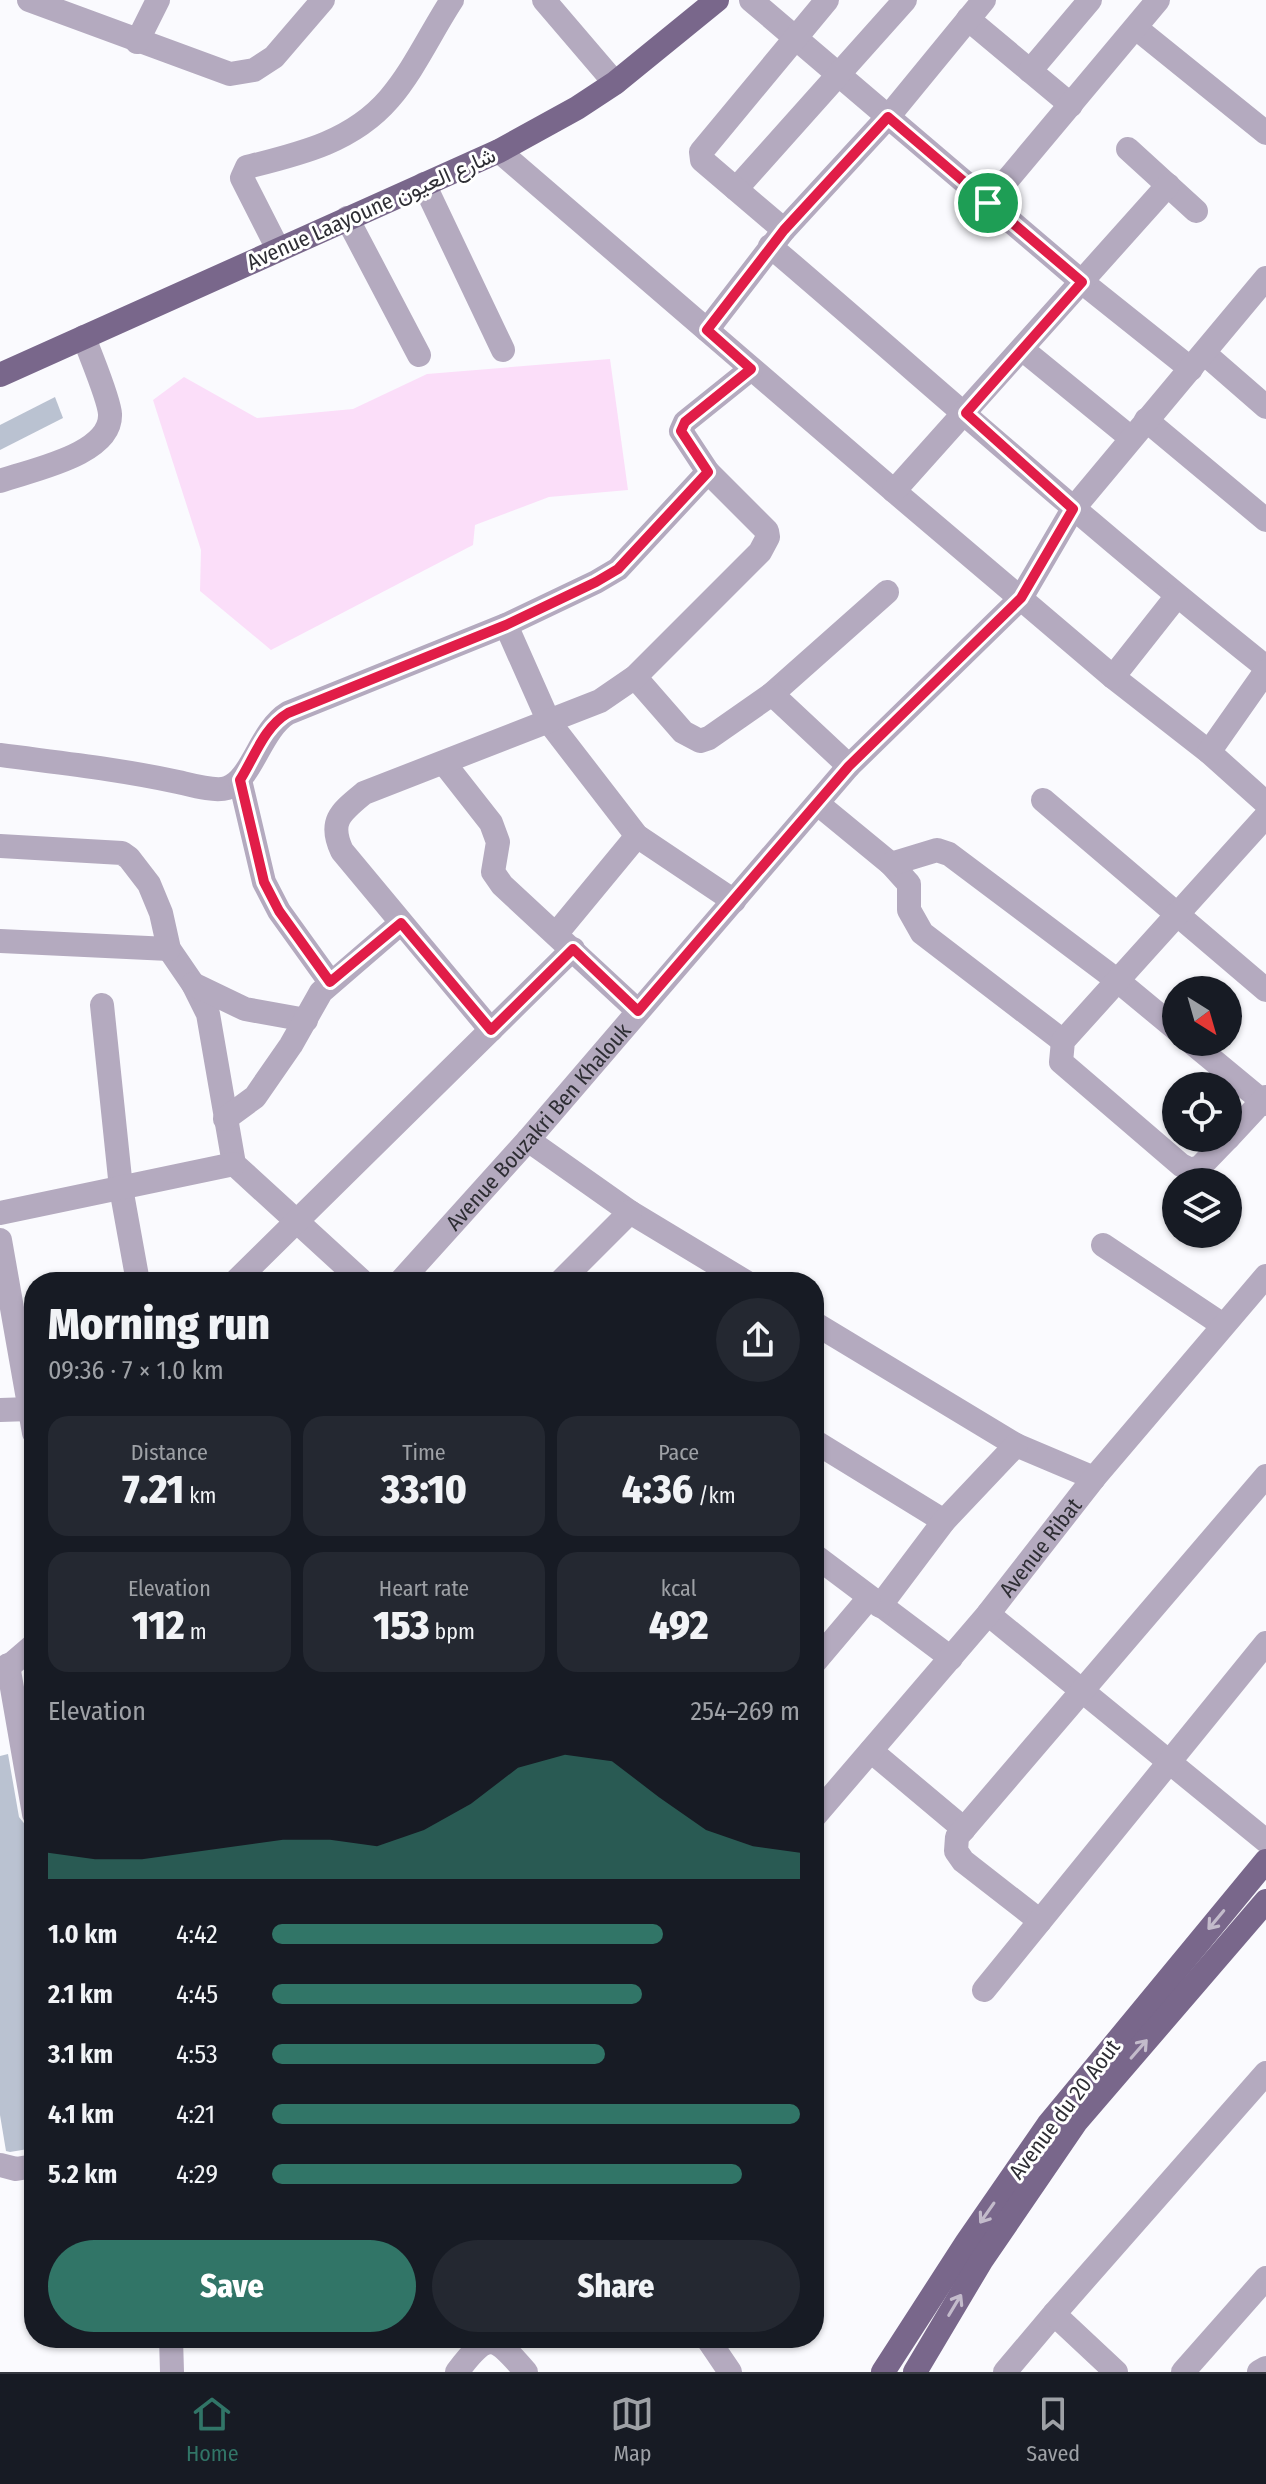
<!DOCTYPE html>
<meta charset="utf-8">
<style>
body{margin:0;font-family:"Fira Sans Condensed",Vazirmatn,sans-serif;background:#242831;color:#f1f3f6;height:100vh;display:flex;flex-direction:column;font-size:30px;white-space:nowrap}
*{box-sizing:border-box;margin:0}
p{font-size:26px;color:#9ea1a6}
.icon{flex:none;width:44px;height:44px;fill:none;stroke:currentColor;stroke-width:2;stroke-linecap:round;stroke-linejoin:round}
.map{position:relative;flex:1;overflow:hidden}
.drawer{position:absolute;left:24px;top:1272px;width:800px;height:1076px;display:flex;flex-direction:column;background:#171b24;border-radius:32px;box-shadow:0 2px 6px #0004}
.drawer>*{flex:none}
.needle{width:52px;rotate:143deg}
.buttons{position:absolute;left:1162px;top:976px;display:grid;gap:16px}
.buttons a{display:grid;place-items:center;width:80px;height:80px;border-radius:50%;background:#171b24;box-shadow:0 2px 6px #0004;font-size:40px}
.pin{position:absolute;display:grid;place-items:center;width:68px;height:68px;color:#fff;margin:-34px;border:4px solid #fff;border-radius:50%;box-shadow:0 2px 8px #0007}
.round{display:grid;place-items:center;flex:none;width:84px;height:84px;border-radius:42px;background:#242831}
.summary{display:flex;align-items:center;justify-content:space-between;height:136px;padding:0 24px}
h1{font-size:44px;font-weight:800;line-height:60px}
.figures{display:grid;grid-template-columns:repeat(3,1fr);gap:12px;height:136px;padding:8px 24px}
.figures div{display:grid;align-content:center;border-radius:20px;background:#242831;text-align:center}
.figures b{font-size:40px;font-weight:800}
.figures small{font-size:22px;font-weight:400}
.figures p{font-size:22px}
.chart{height:224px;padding:16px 24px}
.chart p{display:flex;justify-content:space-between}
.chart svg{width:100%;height:144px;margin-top:8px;fill:#317567;opacity:.7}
.action{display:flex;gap:16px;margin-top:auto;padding:16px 24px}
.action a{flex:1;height:92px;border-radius:48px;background:#317567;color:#fff;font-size:32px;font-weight:800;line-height:92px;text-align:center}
.action a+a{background:#242831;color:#f1f3f6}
ul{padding:0 24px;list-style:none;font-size:26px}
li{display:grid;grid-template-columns:128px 96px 1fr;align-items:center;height:60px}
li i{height:20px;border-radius:10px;background:#317567}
.tabs{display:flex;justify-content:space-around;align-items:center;height:112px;border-top:2px solid #363941;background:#171b24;font-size:22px;color:#9ea1a6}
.tabs a{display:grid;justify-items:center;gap:4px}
.tabs .on{color:#317567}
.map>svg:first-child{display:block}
.green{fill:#fbdef9}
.building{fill:#bac2d1}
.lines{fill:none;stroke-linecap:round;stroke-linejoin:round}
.minor{stroke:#b4aabf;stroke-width:24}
.major{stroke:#79678b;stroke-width:24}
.oneway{stroke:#c3bbcb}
.route-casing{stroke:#fff;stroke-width:16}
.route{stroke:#e11d48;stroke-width:10}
.labels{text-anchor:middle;stroke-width:6;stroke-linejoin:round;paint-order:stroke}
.street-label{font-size:22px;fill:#2e2e34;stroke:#fff}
</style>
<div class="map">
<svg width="1266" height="2372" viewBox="0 0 1266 2372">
<rect width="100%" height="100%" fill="#fafafe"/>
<polygon class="green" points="610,359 628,490 549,497 475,525 473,545 271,650 200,591 201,550 153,400 184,377 257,418 353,409 427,374"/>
<g class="building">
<polygon points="55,397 63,418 0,450 0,425"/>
<polygon points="8,1754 19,1817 27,1827 34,1866 34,2148 10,2152 6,2151 0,2115 0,1756"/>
</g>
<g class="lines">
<g class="minor">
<polyline points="29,0 230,74 254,70 274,57 323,0"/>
<polyline points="544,0 615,83"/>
<polyline points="751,0 1082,282 1191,369"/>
<polyline points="968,19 1071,105"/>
<polyline points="1136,28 1266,133"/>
<polyline points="137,42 158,0"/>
<polyline points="1030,71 1090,0"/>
<polyline points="1128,149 1196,211"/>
<polyline points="499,151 894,491 1113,677 1209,752 1266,803"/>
<polyline points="424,184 503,350"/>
<polyline points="736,189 905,0"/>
<polyline points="988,203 1158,0"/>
<polyline points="347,218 419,355"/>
<polyline points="784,230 702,160 701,152 827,0"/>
<path d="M770,246C935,387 1096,532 1266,667"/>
<path d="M278,249L242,178L247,167C299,154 352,142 389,99C414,70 431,32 452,0"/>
<polyline points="707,330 784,230 888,117 984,0"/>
<polyline points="1022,349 1131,438"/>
<polyline points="1204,353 1266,407"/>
<polyline points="1146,420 1266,520"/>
<path d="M0,481C30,470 112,455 110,414C109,398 90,355 84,337"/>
<polyline points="894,491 1168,185"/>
<polyline points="506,625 549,722 637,836 734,901"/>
<polyline points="635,677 683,732 700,741 709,738 772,694 887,592"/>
<polyline points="1113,677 1177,596"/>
<polyline points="772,694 849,766"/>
<polyline points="1209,752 1266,671"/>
<path d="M0,755C60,763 119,769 178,782C191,785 215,792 227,788C252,780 260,730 288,713L506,625L596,582L618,569L708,472"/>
<polyline points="444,763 491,823 498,842 493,872 502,885 638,1011"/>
<polyline points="240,780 264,882 279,911 330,982"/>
<polyline points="1043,800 1266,990"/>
<polyline points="818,804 891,864 909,884 909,910 922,933 1063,1041"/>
<polyline points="0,846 122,853 129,858 149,884 161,913 169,949 193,984 208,1014 234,1164 363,1282"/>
<polyline points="891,864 937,850 949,854 1118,981 1176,1029"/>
<polyline points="556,934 637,836"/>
<polyline points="0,941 169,949"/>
<polyline points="193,984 245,1009 306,1020"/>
<polyline points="102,1005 121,1188 138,1282"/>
<path d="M491,1030L342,851C328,821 341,812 364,793L600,701L635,677L760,552L768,537L767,531L708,472L681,431L685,422L751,369"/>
<polyline points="1191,1042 1266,1104"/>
<polyline points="225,1119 255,1097 291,1045 321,992 401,923"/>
<polyline points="1228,1138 1200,1167 1191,1170 1181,1165 1061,1062 1063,1041 1266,816"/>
<polyline points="1228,1138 1266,1097"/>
<polyline points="528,1140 630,1212 746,1282"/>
<polyline points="0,1213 234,1164"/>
<polyline points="0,1240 34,1433"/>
<polyline points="1103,1245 1223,1325"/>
<polyline points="235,1282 573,949"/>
<path id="s1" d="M400,1282L528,1140L849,766L1021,598L1073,509L1266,278"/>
<polyline points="560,1282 630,1212"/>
<polyline points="814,1323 1016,1445 1094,1478"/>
<polyline points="0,1410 30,1409"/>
<polyline points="814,1441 944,1521"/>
<polyline points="814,1555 951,1658"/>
<polyline points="880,1606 944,1521 1016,1445"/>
<polyline points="988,1614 1266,1841"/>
<polyline points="814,1663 869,1598"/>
<polyline points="8,1665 34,1814"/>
<polyline points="0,1674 34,1645"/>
<polyline points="871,1751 964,1829"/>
<path id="s2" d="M814,1817L988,1614L1094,1478L1266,1276"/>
<polyline points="1040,1921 963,1861 956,1851 957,1837 1266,1476"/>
<polyline points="984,1990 1266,1643"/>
<polyline points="0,2165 16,2169 34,2166"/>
<polyline points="171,2338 172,2372"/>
<polyline points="707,2338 730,2372"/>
<path d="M457,2372C489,2330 494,2335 526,2372"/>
<polyline points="1005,2372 1054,2314"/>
<polyline points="1116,2372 1054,2314 1266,2073"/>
<polyline points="1183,2372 1266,2278"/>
<polyline points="1259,2372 1266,2368"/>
</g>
<g class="major">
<polyline points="0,375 499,151 577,108 615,83 717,0"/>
<polyline points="883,2372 967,2242 1048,2125 1266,1861"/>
<polyline points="915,2372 981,2261 1076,2122 1266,1901"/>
</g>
</g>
<defs><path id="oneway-shaft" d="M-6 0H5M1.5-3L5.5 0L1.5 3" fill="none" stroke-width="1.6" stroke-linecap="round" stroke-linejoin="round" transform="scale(2)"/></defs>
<g class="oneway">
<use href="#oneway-shaft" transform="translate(1216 1920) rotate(130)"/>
<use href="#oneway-shaft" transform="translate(1139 2049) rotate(-49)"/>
<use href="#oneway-shaft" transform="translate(987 2213) rotate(125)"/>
<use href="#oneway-shaft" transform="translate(955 2305) rotate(-59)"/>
</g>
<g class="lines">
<defs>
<path id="route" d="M888,117L1082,282L966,413L1073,509L1021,598L849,766L638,1011L573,949L491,1030L401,923L330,982L279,911L264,882L240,780C255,756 264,727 288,713L506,625L596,582L618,569L708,472L681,431L685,422L751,369L707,330L784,230Z"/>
</defs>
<use href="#route" class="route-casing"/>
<use href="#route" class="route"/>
</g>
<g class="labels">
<g class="street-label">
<text transform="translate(371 208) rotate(-24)" y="8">Avenue Laayoune شارع العيون</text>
<text dy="8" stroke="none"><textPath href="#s1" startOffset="208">Avenue Bouzakri Ben Khalouk</textPath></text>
<text dy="8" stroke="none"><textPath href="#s2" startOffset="352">Avenue Ribat</textPath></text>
<text transform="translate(1064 2109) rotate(-53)" y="8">Avenue du 20 Aout</text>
</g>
</g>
</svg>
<div class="buttons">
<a><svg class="needle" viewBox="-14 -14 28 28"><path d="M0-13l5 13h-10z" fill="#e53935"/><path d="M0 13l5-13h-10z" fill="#9ea1a6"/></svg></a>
<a><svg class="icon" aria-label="locate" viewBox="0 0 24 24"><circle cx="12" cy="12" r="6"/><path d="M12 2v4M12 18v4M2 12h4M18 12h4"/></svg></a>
<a><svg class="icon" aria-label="layers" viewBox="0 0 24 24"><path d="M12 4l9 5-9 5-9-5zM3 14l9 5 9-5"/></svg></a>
</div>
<div class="pin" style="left:988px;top:203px;background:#1e9e55"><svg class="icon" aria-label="arrive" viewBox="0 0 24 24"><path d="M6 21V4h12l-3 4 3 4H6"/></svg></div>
<section class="drawer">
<div class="summary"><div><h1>Morning run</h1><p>09:36 · 7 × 1.0 km</p></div><a class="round"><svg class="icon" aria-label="share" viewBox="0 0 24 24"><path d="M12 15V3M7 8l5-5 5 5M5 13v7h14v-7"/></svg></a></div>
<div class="figures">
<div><p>Distance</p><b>7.21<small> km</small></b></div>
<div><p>Time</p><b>33:10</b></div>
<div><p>Pace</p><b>4:36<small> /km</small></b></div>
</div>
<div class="figures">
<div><p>Elevation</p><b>112<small> m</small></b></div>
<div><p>Heart rate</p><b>153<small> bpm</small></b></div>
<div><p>kcal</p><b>492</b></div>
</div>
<div class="chart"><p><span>Elevation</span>254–269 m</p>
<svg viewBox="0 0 160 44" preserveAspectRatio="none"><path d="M0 44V36L10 38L20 38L30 36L40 34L50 32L60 32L70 34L80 29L90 21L100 10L110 6L120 8L130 19L140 29L150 34L160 36V44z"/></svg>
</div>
<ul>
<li><b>1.0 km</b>4:42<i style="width:74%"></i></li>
<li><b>2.1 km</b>4:45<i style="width:70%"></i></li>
<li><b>3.1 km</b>4:53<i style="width:63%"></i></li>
<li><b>4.1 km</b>4:21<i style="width:100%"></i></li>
<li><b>5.2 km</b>4:29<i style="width:89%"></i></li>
</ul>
<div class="action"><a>Save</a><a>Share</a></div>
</section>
</div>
<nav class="tabs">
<a class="on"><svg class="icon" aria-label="home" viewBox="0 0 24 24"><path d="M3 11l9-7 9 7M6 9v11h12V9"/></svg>Home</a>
<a><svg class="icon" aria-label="map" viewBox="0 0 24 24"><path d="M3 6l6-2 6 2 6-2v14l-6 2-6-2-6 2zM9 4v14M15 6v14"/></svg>Map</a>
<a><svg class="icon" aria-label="saved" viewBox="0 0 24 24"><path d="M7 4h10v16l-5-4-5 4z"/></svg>Saved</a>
</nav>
